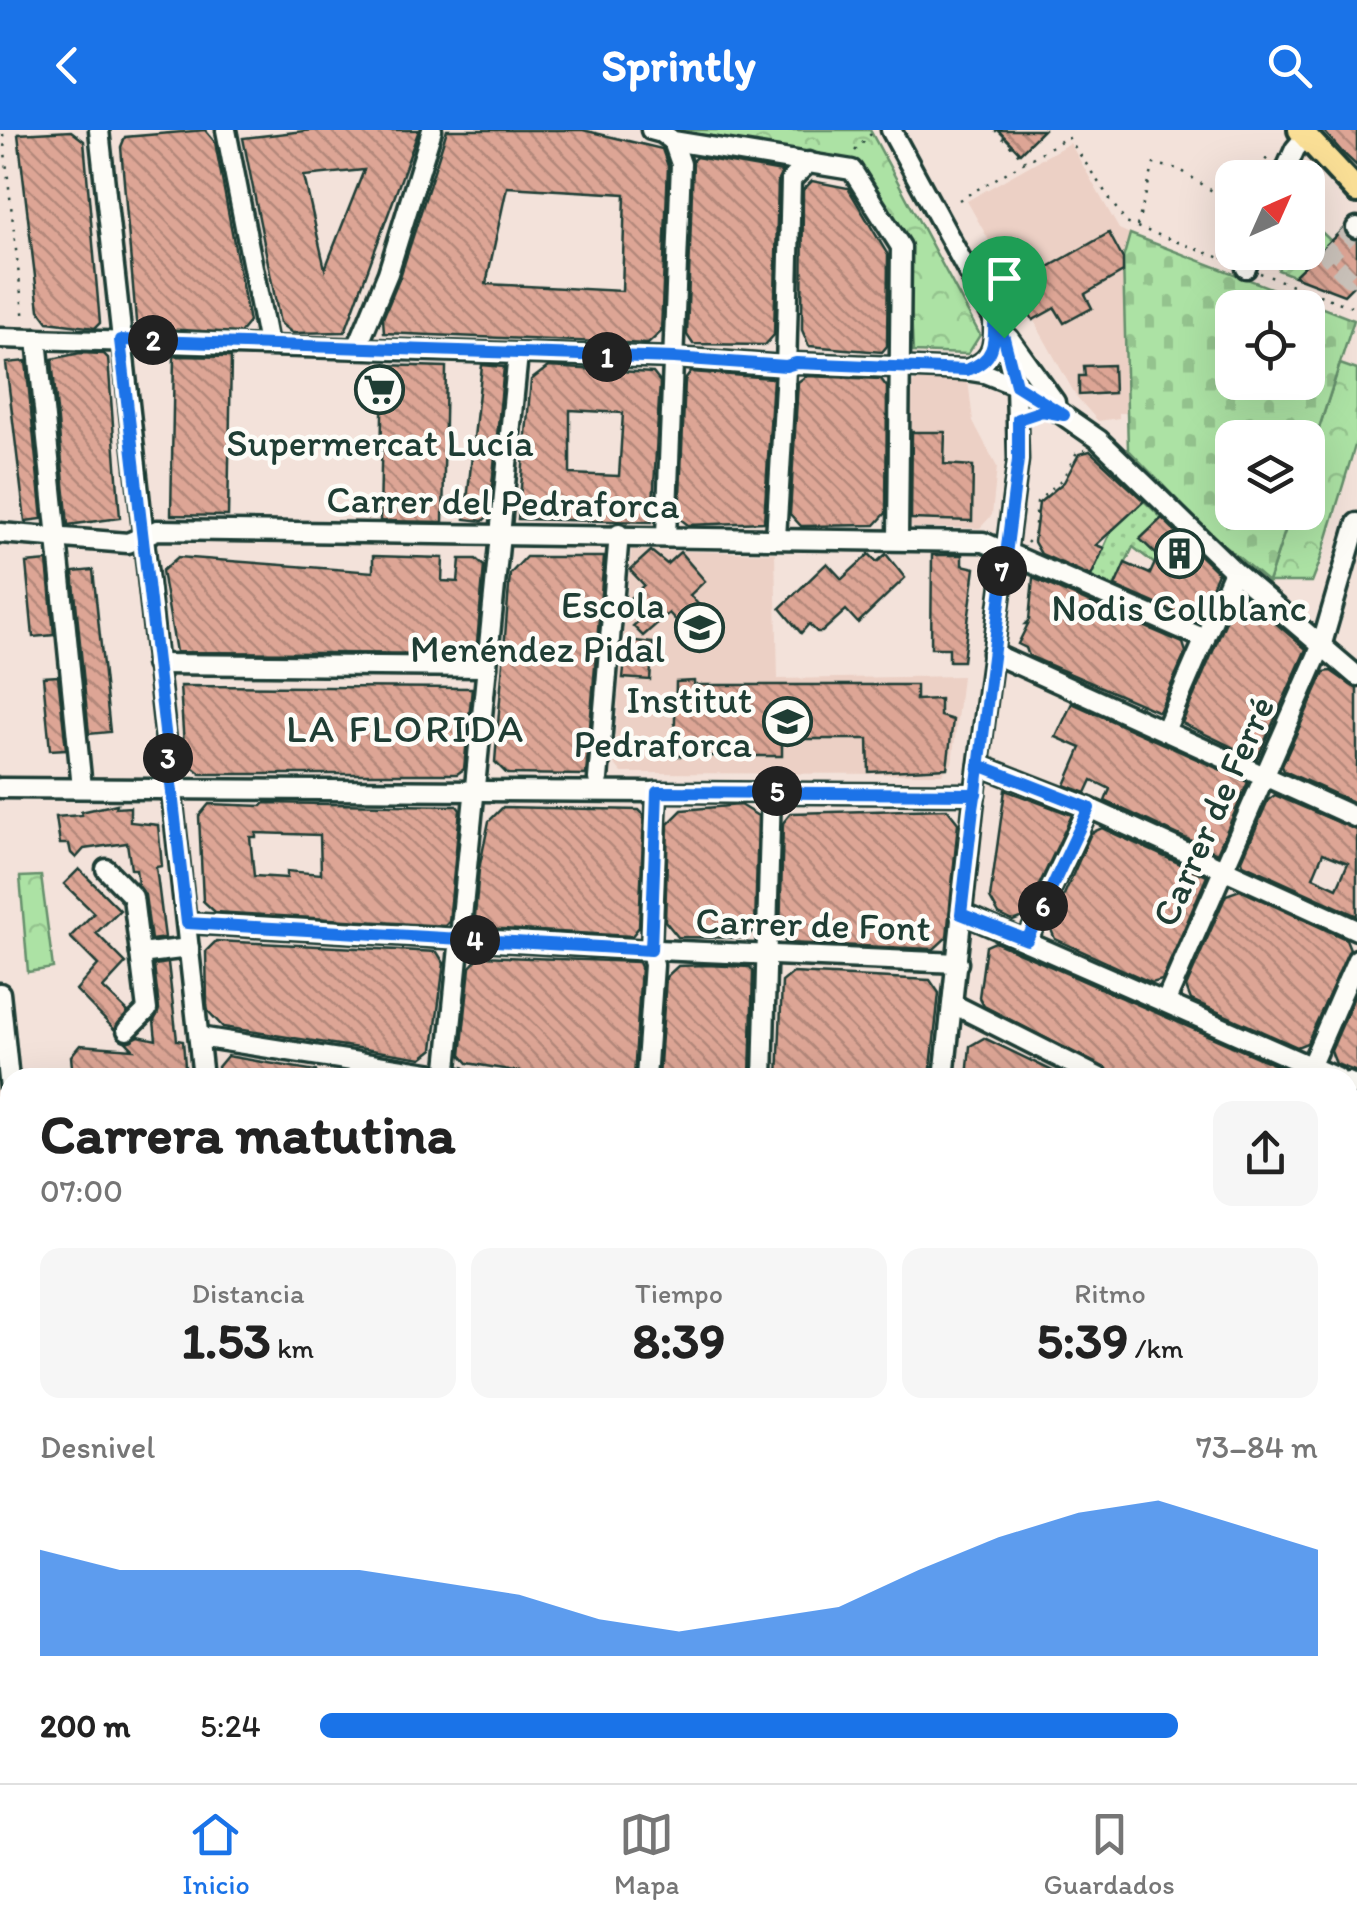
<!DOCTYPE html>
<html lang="es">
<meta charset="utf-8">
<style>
body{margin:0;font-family:Itim,sans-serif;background:#f6f6f6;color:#222;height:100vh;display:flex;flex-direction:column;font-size:38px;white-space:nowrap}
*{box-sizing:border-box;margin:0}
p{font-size:32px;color:#767676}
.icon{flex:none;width:55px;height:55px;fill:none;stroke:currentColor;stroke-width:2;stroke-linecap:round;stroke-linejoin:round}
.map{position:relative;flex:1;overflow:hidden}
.sheet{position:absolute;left:0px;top:938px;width:1358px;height:718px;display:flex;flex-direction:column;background:#fff;border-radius:30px 30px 0 0;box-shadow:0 10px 40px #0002}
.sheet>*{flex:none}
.needle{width:65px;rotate:45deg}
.controls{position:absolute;left:1215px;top:30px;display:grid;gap:20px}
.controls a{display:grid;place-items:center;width:110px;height:110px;border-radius:20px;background:#fff;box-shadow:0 10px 40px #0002;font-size:50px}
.pin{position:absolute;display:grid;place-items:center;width:85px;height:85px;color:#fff;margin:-102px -42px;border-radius:50% 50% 50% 0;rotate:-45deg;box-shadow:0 0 10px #0007}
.pin .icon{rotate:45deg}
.km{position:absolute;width:50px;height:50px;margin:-25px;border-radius:50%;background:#222;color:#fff;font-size:28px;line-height:50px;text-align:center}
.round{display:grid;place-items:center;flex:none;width:105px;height:105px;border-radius:20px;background:#f6f6f6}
.overview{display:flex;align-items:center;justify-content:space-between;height:170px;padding:0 40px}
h1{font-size:55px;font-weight:700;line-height:75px}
.metrics{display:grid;grid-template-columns:repeat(3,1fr);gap:15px;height:170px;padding:10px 40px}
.metrics div{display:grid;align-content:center;border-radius:20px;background:#f6f6f6;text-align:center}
.metrics b{font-size:50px;font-weight:700}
.metrics small{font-size:28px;font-weight:400}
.metrics p{font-size:28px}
.chart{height:280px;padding:20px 40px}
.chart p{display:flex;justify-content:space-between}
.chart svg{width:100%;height:180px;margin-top:10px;fill:#1a73e8;opacity:.7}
ul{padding:0 40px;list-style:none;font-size:32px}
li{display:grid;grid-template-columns:160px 120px 1fr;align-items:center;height:75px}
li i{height:25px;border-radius:12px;background:#1a73e8}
header{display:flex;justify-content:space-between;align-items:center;height:130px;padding:0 40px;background:#1a73e8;color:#fff;font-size:45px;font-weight:700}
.menu{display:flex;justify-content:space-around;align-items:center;height:140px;border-top:2px solid #e0e0e0;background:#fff;font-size:28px;color:#767676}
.menu a{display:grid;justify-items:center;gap:5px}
.menu .selected{color:#1a73e8}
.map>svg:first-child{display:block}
.built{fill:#ecd0c5}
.grass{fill:url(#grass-dots);stroke:#66906c;stroke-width:2.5}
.forest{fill:url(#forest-crowns);stroke:#66906c;stroke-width:2.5}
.cemetery{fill:url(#cemetery-stones);stroke:#66906c;stroke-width:2.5;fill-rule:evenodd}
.garden{fill:url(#garden-furrows);stroke:#66906c;stroke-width:2.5}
.building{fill:url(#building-back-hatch);stroke:#1f3d34;stroke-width:2.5;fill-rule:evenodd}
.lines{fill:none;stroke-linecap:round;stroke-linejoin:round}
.minor-tunnel{stroke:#c9c1b9;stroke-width:18;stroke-dasharray:18 9;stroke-linecap:butt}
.minor-casing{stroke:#1f3d34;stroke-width:25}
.major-casing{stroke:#1f3d34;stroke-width:30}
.path{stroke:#1f3d34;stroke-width:2.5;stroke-dasharray:2.5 8;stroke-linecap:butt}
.minor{stroke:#fdfcf7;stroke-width:18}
.major{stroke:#fadf96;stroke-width:22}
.route-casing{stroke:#fff;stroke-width:20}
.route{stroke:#1a73e8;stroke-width:12}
.labels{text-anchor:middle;stroke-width:9;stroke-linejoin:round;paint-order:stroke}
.poi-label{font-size:38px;fill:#1f3d34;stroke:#fdfcf7}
.street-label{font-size:38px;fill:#1f3d34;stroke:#fdfcf7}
.neighbourhood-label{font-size:40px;letter-spacing:2.5px;fill:#1f3d34;stroke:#fdfcf7}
</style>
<header><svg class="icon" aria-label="back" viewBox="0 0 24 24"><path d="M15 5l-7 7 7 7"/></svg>Sprintly<svg class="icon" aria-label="search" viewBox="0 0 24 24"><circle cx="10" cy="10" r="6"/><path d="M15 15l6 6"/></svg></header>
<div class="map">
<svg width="1357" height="1653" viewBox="0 0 1357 1653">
<defs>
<pattern id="grass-dots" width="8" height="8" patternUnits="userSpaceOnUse" patternTransform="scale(2.5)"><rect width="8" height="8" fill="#ace2a4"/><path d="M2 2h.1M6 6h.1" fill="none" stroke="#94c38e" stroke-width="1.8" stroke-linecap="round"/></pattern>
<pattern id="forest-crowns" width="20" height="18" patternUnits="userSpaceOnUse" patternTransform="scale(2.5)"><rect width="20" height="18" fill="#ace2a4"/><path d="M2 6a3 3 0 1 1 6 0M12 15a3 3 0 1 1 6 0" fill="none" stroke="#94c38e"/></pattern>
<pattern id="cemetery-stones" width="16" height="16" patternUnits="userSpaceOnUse" patternTransform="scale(2.5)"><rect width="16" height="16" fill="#ace2a4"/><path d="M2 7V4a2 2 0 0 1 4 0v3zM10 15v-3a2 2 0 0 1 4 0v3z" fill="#94c38e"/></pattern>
<pattern id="garden-furrows" width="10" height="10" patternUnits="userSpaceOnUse" patternTransform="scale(2.5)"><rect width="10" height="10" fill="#ace2a4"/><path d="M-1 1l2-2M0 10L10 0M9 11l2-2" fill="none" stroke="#94c38e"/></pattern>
<pattern id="building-back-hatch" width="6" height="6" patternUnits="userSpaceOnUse" patternTransform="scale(2.5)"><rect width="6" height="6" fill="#dda595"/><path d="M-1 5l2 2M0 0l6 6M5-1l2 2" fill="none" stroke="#b3887a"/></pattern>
</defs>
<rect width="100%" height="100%" fill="#f3e2da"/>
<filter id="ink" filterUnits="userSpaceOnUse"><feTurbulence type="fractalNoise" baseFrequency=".01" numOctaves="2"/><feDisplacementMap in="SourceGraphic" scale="20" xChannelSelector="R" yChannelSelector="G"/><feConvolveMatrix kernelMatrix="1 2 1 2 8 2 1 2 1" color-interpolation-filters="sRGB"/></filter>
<g filter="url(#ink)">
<g class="built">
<polygon points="1070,13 1119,99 1130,104 1123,129 1127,283 1119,283 1119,288 1098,291 1076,266 967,71"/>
<polygon points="918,248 968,250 973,291 997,337 992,385 980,398 913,398 905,389 910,256"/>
<polygon points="631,420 775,423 778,549 962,546 952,633 942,644 622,643 613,632"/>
</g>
<polygon class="grass" points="1144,371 1162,388 1140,409 1189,453 1165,442 1133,417 1114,458 1090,449 1111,401"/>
<g class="forest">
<polygon points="672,0 870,0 980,205 968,224 913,222 908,119 857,35"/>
<polygon points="1340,234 1357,240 1357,309 1319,434 1312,452 1268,452 1291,383 1308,382 1308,332"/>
<polygon points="41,746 53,838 28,842 20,747"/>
</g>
<path class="cemetery" d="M1130,104L1354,190L1308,332V308H1232V382L1291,383L1268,452L1205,399L1128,319L1123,129ZM1232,178H1308V252H1232Z"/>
<polygon class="garden" points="1308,89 1331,111 1294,146 1278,140 1285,123 1308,122"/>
<g class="building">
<polygon points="205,0 215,12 249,192 240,203 142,198 136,191 121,17 125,7"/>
<path d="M313,0H419L345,202L292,203L280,193L243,8ZM364,40L325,139L304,46Z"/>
<path d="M447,0H583L662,19L668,36L661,202L648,214L384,203L383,188L400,147ZM507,57L625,64L622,161L486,154Z"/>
<polygon points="998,0 1043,0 1020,23"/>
<polygon points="1323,0 1357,0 1357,36 1342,22"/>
<polygon points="71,1 84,11 100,193 95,198 48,192 39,180 18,4"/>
<polygon points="696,27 782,42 778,50 774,205 765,215 693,214 687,205 693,30"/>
<polygon points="812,51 848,58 888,125 887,216 882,222 809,216 802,200 803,60"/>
<polygon points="1344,98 1348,107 1357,110 1357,152 1344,165 1294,146"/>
<polygon points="1109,103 1123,129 1123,142 1085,164 1092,178 1064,193 1055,178 1033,190 1005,139 1016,133 1027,154 1047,143 1045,139"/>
<polygon points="80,223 104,224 108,228 120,388 68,395 52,229"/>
<polygon points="174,226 231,227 228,386 171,385"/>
<polygon points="26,231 42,389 25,391 6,233"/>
<polygon points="383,235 446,237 443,392 380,391"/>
<polygon points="482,235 504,237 489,385 483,391 465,389"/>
<polygon points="1113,235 1114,263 1079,265 1079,246 1085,246 1084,236"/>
<path d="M548,237L653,243L660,252L652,392L518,389L531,250ZM570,280L623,283L619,346L570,344Z"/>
<polygon points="691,242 773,248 764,392 688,395 679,388 685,250"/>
<polygon points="806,246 881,249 887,257 886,383 875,395 801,396 790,384 798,252"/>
<polygon points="912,302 945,302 944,334 973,336 972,391 911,389"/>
<polygon points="1090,321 1144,371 1096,415 1104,418 1091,446 1041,424 1034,412 1039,373 1064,352 1079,324"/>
<polygon points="1162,388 1218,443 1197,492 1115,456 1125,433 1150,444 1158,426 1140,409"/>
<polygon points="651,421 667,434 680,422 705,451 690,465 712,490 692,508 669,483 643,506 633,496 641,489 635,482 638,479 629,469 644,455 630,440"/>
<polygon points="869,424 877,432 886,424 905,448 858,493 846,480 822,502 817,502 809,494 801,503 780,478 827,433 842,449"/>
<polygon points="932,425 962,425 962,435 975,438 963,531 949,531 949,518 931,518"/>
<polygon points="373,426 443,428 442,451 458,452 460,429 476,429 484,436 476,524 176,522 162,441 178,427 373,442"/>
<polygon points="526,427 604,427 586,645 507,644 495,632 510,444"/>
<polygon points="47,431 54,505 33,507 26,433"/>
<polygon points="93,440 110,602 89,604 73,442"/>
<polygon points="1033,448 1183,513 1186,522 1159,582 1029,526 1026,518 1018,514 1028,494 1025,494 1029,490"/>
<polygon points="1244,466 1306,519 1257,629 1182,593 1236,468"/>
<polygon points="627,510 653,513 650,550 623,548"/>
<polygon points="1331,541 1357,559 1357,674 1284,641 1282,636 1324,542"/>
<polygon points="58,546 66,619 50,620 43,547"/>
<polygon points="694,551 694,555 916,555 916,570 940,569 940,586 953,590 947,638 869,642 868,609 782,609 782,626 674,626 676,552"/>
<polygon points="180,556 472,558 464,639 457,644 201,644 185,631"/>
<polygon points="1072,573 1248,652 1217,723 1105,671 1110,659 1092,650 1086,663 1065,655 1081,618 1056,607"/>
<polygon points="1005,660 1072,685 1024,787 1013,791 999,784 990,768"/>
<path d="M1275,665L1357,700V786L1243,734L1242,730L1268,670ZM1323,723L1348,733L1337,758L1313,747Z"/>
<path d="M265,673L457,676L460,680L449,792L445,796L215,782L203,771L199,686L209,674L262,676ZM256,703L320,705L321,744L287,741V748L254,746L250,707H256Z"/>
<polygon points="117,674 116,678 130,677 130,692 158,695 162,736 156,737 165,808 151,810 145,765 138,755 136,739 131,739 127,713 84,719 76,728 71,723 69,714 60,714 56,687 82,685 81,682"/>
<polygon points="740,675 758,686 755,800 745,808 678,807 665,791 668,694 682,680"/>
<polygon points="503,677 639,680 644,685 639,797 632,806 484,798 475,786 479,739 489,691"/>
<polygon points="947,679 958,693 947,807 934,819 786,813 780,804 783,693 791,683"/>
<polygon points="1102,698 1207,746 1162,850 1152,853 1055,809 1050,797 1091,703"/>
<polygon points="79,739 120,780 96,803 126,833 103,858 128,882 115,900 76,860 98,835 70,807 94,783 64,754"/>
<polygon points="1240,760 1346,809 1350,819 1307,913 1297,917 1191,870 1186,857 1226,765"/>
<polygon points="216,811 437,822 444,833 433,919 422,928 223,897 208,881 207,874 206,821"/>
<polygon points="995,812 1305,948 1123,948 984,876 979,867 986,816"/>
<polygon points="480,826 639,832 641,837 634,948 556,948 468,933 461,925 470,837"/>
<polygon points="168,833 177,910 183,911 186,948 73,948 71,926 80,915 133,919 126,912 139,906 156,910 154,891 159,879 154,835"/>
<polygon points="706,835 750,837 753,841 750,948 659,948 666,847 678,836"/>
<polygon points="793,843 930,850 939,863 930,948 778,948 782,852"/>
<polygon points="1357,860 1357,942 1336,934 1331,921"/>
<polygon points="984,908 1067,948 967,948 970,916"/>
<polygon points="227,926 316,941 315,948 219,948 218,937"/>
</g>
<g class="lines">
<polyline class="minor-tunnel" points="1356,98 1328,126 1349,148 1357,140"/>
<defs>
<g id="minor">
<polyline points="99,0 203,948"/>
<polyline points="226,0 268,214"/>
<polyline points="651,0 662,3 673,11 852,40 901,117 898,408"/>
<polyline points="891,0 1004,208 1016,255 1018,330 973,679 944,948"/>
<polyline points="1282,48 1295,19 1306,6"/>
<polyline points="1356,98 1357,97"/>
<polyline points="1246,138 1252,122"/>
<polyline points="0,208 674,228 786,236 795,233 965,240 984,243 1027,260 1099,310 1234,441 1357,546"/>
<polyline points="1009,208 1055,272"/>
<polyline points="37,209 82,658"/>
<polyline points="357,218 388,143 432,0"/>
<path d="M966,240C990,232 995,220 994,196"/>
<polyline points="0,403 128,413 157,400 983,412 1205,509"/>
<polyline points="666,406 681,34 673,11"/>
<polyline points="776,408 786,240 791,50 809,32"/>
<polyline points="992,523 1357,688"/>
<polyline points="156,534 487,537"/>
<polyline points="1165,601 1234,441"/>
<polyline points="979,635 1089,678 1357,800"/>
<polyline points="598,649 619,404"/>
<polyline points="0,658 975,664"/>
<polyline points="106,739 133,767 140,824 189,818"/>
<polyline points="961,783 1337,948"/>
<polyline points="187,793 633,819 958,833"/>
<polyline points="1027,810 1089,678"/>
<polyline points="0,863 10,959"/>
<polyline points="1166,871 1321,517 1357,393"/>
<polyline points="953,874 1100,948"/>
<polyline points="127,900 147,880 140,823"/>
<polyline points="199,907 460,948"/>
<polyline points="1311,935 1357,829"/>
<polyline points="446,948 518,224"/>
<polyline points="646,948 654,835 651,820 657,662"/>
<polyline points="763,948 771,661"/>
<polyline points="1348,952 1357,956"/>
<polyline points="0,986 10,990"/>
<polyline points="1348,1066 1357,1071"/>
<polyline points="0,1092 10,1114"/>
<polyline points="1348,1191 1357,1196"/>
<polyline points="0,1214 10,1140"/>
<polyline points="1357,1260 1357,1234"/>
<polyline points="1348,1324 1357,1326"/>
<polyline points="0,1332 5,1331 10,1335"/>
<polyline points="0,1428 10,1437"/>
<polyline points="1348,1606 1357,1609"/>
<polyline points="223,1645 230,1653"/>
<polyline points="325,1645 333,1653"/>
<polyline points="591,1645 598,1653"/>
<polyline points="828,1645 871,1653"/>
<polyline points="57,1653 62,1645"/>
<polyline points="447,1653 449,1645"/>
<polyline points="1151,1653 1157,1645"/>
<polyline points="1352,1653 1357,1628"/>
</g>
<polyline id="major" points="1300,0 1357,61"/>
</defs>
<use href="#minor" class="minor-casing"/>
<use href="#major" class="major-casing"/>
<g class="path">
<polyline points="995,0 1025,31"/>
<polyline points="3,4 24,191"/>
<polyline points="855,21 871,4"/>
<polyline points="1254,48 1267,28"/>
<polyline points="959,70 1068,7 1126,93 1229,131"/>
<polyline points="1137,96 1154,34 1179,39 1232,74"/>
<polyline points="1223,129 1232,88"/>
<polyline points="1260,143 1357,179"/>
<polyline points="445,303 452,303"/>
<polyline points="1027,413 1034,405 1037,372 1063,348 1077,322 1085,320"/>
</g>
<use href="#minor" class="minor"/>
<use href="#major" class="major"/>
</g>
</g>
<g class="lines" filter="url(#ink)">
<defs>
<path id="route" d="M1004,208L994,186C995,213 995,231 966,240L796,233L786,236L674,228L120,210L187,793L651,820L657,662L976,664L979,635L1089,678L1027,810L961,784L973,679C977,655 980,630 983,606L1018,330V289L1042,281L1064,285L1016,255L1004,208"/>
</defs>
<use href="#route" class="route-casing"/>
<use href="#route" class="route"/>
</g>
<defs>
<symbol id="supermarket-ring" viewBox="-11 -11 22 22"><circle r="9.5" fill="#fdfcf7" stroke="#1f3d34" stroke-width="1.5"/><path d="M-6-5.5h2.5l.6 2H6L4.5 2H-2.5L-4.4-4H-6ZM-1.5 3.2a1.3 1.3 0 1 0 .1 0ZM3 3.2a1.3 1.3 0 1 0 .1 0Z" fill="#1f3d34"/></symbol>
<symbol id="building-ring" viewBox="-11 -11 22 22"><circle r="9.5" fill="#fdfcf7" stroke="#1f3d34" stroke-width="1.5"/><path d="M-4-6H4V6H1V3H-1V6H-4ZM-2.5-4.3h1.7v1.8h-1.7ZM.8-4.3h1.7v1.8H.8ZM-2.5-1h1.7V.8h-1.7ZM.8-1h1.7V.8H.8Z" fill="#1f3d34"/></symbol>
<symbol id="school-ring" viewBox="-11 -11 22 22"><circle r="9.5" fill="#fdfcf7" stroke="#1f3d34" stroke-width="1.5"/><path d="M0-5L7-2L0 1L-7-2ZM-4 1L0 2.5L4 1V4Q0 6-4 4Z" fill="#1f3d34"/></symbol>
</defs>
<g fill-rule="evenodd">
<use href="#supermarket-ring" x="352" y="232" width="55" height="55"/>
<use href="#building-ring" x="1152" y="396" width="55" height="55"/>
<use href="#school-ring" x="672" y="470" width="55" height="55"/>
<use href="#school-ring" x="760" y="564" width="55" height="55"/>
</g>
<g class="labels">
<g class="poi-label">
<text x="380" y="326">Supermercat Lucía</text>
<text x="665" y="488" text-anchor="end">Escola<tspan x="665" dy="44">Menéndez Pidal</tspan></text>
<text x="1179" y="491">Nodis Collblanc</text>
<text x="752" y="583" text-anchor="end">Institut<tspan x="752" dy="44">Pedraforca</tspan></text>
</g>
<g class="street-label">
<text transform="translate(503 372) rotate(1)" y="13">Carrer del Pedraforca</text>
<text transform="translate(1213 681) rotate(-66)" y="13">Carrer de Ferré</text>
<text transform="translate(813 794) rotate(2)" y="13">Carrer de Font</text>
</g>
<g class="neighbourhood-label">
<text x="406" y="612">LA FLORIDA</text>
</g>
</g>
</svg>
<div class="controls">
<a><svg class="needle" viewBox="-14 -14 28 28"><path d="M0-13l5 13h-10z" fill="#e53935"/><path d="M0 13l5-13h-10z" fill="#767676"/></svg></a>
<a><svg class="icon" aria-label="locate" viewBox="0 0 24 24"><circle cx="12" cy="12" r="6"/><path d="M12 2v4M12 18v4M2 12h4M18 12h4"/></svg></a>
<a><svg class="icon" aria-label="layers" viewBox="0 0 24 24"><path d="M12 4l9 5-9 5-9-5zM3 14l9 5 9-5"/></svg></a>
</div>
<div class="pin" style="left:1004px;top:208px;background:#1e9e55"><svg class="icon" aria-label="arrive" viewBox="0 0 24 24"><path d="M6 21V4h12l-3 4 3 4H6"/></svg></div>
<b class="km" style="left:607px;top:227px">1</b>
<b class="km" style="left:153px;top:210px">2</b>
<b class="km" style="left:168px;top:628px">3</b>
<b class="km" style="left:475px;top:810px">4</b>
<b class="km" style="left:777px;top:661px">5</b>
<b class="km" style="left:1043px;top:776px">6</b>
<b class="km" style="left:1002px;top:441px">7</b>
<section class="sheet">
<div class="overview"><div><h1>Carrera matutina</h1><p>07:00</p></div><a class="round"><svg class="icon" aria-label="share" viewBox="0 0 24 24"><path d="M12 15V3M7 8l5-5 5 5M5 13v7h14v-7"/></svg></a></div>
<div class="metrics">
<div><p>Distancia</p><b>1.53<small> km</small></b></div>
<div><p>Tiempo</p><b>8:39</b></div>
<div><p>Ritmo</p><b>5:39<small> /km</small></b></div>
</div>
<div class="chart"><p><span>Desnivel</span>73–84 m</p>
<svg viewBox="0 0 160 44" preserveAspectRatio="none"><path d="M0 44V18L10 23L20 23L30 23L40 23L50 26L60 29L70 35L80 38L90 35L100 32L110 23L120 15L130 9L140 6L150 12L160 18V44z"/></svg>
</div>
<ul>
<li><b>200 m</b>5:24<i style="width:86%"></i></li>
</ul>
</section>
</div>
<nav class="menu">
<a class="selected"><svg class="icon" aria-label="home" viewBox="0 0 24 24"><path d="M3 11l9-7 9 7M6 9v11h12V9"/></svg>Inicio</a>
<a><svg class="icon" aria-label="map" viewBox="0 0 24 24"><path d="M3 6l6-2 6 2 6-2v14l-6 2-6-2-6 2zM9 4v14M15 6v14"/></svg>Mapa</a>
<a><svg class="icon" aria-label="saved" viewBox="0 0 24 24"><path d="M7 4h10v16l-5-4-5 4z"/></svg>Guardados</a>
</nav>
